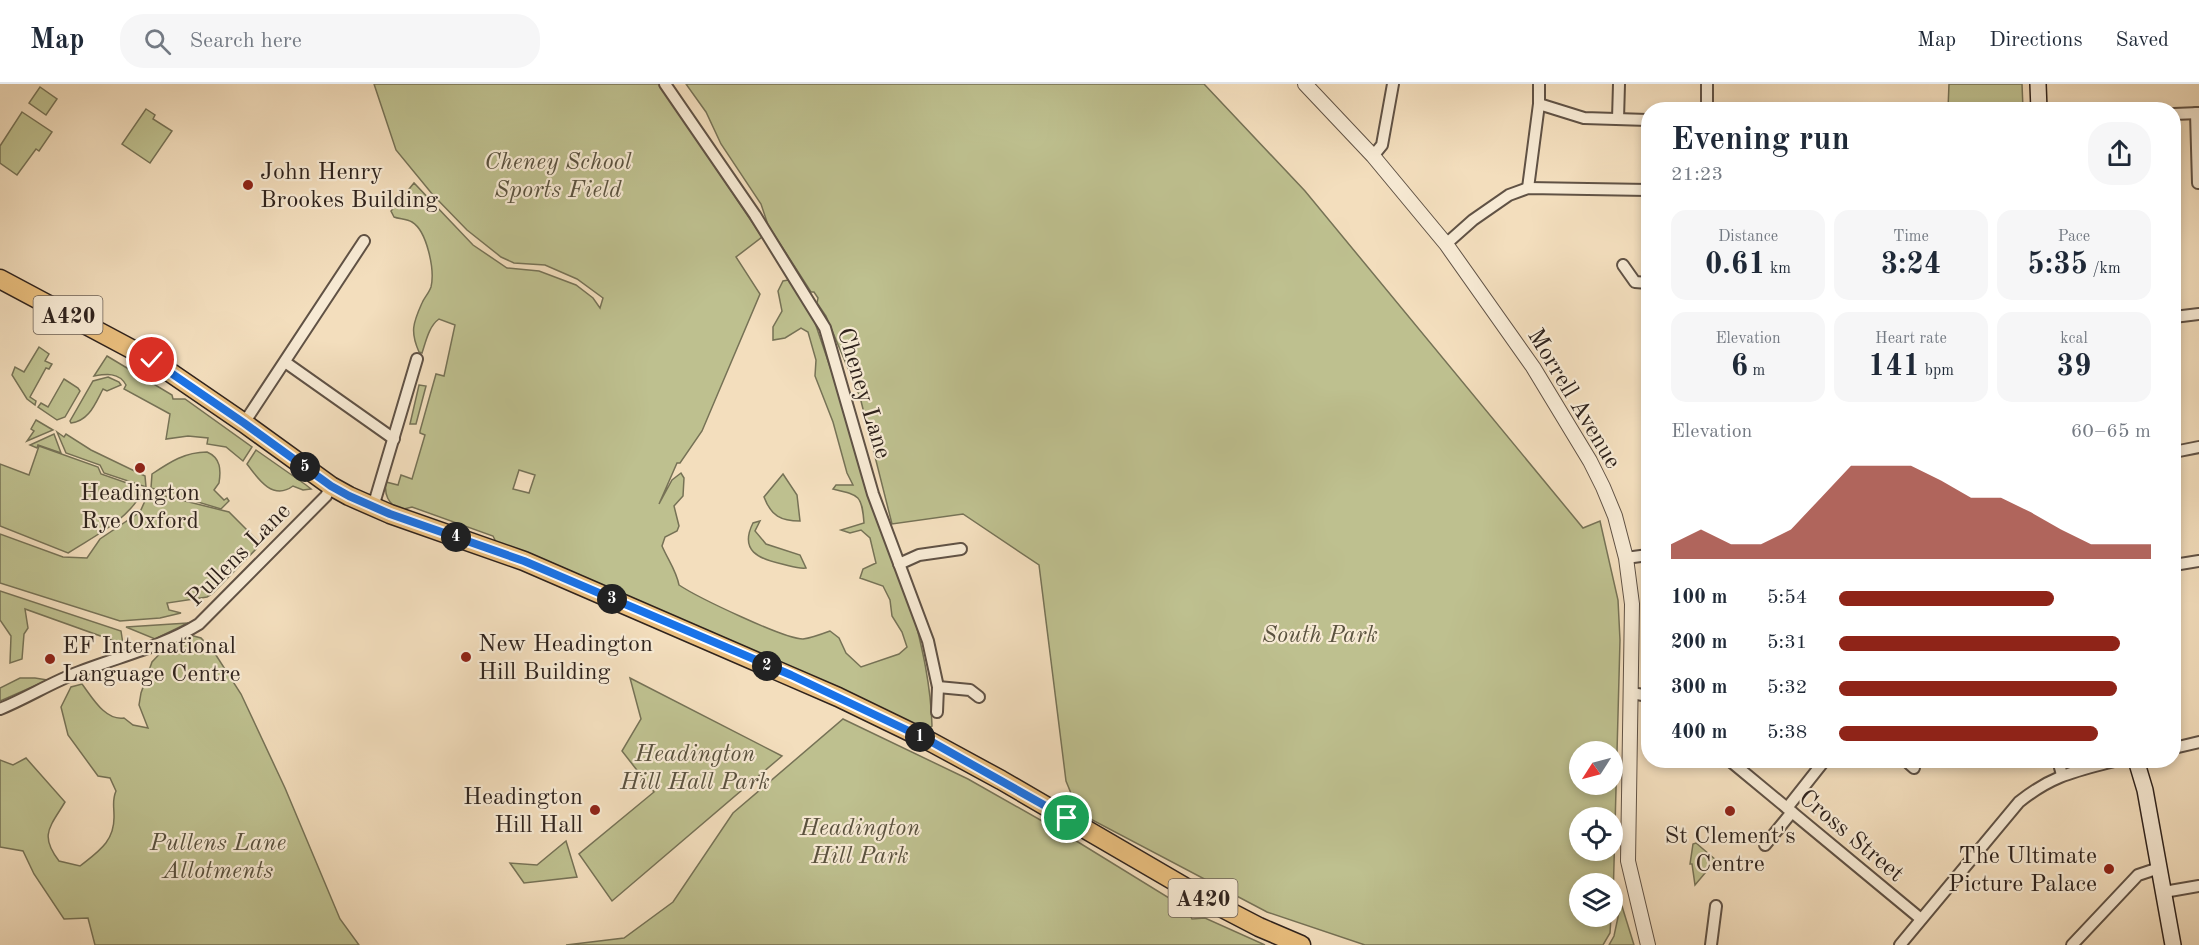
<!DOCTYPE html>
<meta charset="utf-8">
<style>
body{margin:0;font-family:"Old Standard TT",serif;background:#f6f6f7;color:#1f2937;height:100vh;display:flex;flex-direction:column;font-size:22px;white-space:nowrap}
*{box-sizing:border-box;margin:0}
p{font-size:20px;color:#747a83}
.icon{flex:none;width:33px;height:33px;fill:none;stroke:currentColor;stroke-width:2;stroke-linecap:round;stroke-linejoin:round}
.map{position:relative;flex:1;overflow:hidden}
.details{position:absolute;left:1641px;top:18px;width:540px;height:666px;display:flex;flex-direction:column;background:#fff;border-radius:24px;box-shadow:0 3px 9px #0003}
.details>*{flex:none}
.needle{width:39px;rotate:234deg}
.buttons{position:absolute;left:1569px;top:657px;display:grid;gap:12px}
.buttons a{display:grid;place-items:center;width:54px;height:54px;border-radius:50%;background:#fff;box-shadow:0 3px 9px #0003;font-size:30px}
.pin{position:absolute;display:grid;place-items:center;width:51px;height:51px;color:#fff;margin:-26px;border:3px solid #fff;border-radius:50%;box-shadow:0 2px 6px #0007}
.km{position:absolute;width:30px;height:30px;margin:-15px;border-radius:50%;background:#222;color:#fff;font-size:16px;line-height:30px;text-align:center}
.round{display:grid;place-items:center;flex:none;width:63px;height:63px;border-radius:24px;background:#f6f6f7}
.summary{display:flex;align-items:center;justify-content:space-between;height:102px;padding:0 30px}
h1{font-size:33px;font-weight:600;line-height:45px}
.metrics{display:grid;grid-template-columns:repeat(3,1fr);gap:9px;height:102px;padding:6px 30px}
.metrics div{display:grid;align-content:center;border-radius:15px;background:#f6f6f7;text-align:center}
.metrics b{font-size:30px;font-weight:600}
.metrics small{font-size:16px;font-weight:400}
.metrics p{font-size:16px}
.chart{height:168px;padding:12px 30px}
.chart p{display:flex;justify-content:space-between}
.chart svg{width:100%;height:108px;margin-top:6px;fill:#8f2418;opacity:.7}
ul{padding:0 30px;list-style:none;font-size:20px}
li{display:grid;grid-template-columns:96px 72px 1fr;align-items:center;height:45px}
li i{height:15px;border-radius:8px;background:#8f2418}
header{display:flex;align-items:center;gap:36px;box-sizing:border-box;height:84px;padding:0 30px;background:#fff;border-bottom:2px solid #e0e1e3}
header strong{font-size:28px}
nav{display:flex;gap:33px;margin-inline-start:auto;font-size:21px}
.search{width:420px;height:54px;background:#f6f6f7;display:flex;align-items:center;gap:15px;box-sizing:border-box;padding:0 21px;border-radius:24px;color:#747a83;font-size:22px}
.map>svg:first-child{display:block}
.green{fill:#bec08f;stroke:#767256;stroke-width:1.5;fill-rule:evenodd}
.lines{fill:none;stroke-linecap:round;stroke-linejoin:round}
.minor-casing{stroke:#605245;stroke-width:14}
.tertiary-casing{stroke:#605245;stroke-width:16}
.secondary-casing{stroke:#2f231d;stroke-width:18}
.primary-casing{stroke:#2f231d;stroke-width:21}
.minor{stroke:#f7ead4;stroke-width:10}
.tertiary{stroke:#f7ead4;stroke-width:14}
.secondary{stroke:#f7ead4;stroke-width:15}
.primary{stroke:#eabf7e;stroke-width:18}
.route-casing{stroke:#fff;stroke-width:12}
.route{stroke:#1a73e8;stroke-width:8}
.poi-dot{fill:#8f2418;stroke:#f7ead4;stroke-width:2}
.labels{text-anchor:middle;stroke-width:4.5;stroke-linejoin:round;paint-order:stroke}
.shield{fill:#f7ead4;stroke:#6b5f54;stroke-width:1.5}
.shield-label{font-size:22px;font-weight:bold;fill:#2f231d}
.park-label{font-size:24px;font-style:italic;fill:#5a523f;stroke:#f7ead4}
.poi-label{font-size:24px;fill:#2f231d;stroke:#f7ead4;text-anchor:start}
.street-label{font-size:24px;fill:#2f231d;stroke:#f7ead4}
</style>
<header>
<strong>Map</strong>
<div class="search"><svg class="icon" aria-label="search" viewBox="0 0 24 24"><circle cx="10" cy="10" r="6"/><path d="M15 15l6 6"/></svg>Search here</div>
<nav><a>Map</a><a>Directions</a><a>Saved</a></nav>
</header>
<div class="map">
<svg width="2199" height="861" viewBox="0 0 2199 861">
<rect width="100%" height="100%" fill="#f3debd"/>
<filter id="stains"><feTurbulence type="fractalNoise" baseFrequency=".00333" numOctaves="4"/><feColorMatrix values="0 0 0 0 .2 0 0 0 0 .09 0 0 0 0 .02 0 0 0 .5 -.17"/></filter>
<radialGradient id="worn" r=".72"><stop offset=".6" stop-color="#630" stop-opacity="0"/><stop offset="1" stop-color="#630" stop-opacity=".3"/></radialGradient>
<g class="green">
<path d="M374,0H660L762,153L736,173L760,210L702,347L680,379H677L659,420L672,396L681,389L684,394L683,412L674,422L679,442L677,447L665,453L662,462C668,476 676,486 679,501C697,513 784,555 803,555C811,554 822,550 830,547L839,554L846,569L861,583L899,570L907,563L902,548L892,532L890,516L883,502L860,494L863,485L876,479L870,454L861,446L850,449L841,446L864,439C862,411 859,411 833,405L836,401H853L847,389L833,338L815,292L816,276L808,248L801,244L785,254L773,256V243L782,227L778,207L783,197L788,196L810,224L912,524C922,563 931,601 932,642L925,647L497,460L493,452L412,423L400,426C388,419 384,411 386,398L398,401L401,391L412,395L425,351L420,349V347L436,290L444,292L455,241L439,235C429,242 426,257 422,269L419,268C410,248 413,239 422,219C424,214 429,209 431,203C435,186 427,147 412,138C407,135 399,135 394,133L391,127L414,99L473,161L507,184L539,187L576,201L593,214L600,224L603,214L577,195L545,181L514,179L501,173L467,146L433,111L396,66ZM519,386L535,391L529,409L513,405Z"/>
<path d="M686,0H1204L1305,107L1583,444L1600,437L1618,516L1620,556L1613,817L1612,800H1580V832L1611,833L1610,849L1603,861H1365L1267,828L1079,729L1066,697L1039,481L963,430L892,440L860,313L826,232L817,219L818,214L814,208H811L768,141L761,120L721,60L706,28ZM1580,668H1612V700H1580ZM1580,734H1612V766H1580Z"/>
<polygon points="1949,0 2022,0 2023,25 1948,25"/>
<polygon points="40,3 57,15 46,31 29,19"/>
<polygon points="146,25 155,31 153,35 172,47 150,79 122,60"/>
<polygon points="22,28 52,48 39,67 36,65 17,91 0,79 0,62"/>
<polygon points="39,263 49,270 45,277 52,280 49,285 46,284 30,313 36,317 35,321 27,315 12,291 15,283 24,288"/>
<path d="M107,272L172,311L173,315H185L252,363L243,377L226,363L207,360L208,354L188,352L166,355L170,330L124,305L126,301C119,288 106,290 94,292Z"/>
<path d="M108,293L119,298L121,301L107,307L103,305C95,320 89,337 71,339L70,337L93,297Z"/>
<polygon points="64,295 78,304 80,307 65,333 57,336 38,323 41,319 48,323"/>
<polygon points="419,301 426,302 416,340 410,340"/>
<polygon points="36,336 53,346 27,357 34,347 31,345"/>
<polygon points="57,348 64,353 66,350 91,366 145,392 146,403 104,389 100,381 66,369"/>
<polygon points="54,350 61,369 38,361 37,364 30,361"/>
<path d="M39,362L98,383L101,390L144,405C129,436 96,451 68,469L0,442V380L29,391Z"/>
<path d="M256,366L306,401L311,405L303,406L293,402C273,417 258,395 247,380Z"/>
<path d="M207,368C221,374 221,386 219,399L214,406L224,416L227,414L229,417L221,425L151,404L152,390C170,378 185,368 207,368Z"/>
<path d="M783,390L797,411L800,437C781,437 771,432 764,413Z"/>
<polygon points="149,408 229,428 261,460 212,510 207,513 167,519 169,526 181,529 160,534 120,537 0,499 0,450 63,473 87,474 100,455 140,428"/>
<path d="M760,437L755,447L766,460L800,471L806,484C798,485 791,482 782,480C759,475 739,467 753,439Z"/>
<polygon points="0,507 121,547 123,560 25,525 28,544 24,550 22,575 10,579 11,552 0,536"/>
<polygon points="188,539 155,555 126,543"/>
<path d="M190,551L201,554L214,568L241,610L285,704L340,835L359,861H95L88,834L64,835L34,790L23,767L0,763V676L13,681L26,674L65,718C50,743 39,751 59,777L80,782C99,767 115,757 114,731C114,722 112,716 116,707L110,694L98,692L68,651L61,623L71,603L82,600C92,613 105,637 124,634L133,641L148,644L139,621L141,609L152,578L168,561Z"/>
<polygon points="20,594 35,594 48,596 0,617 0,604"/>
<polygon points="630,594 782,672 612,817 579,770 654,708 622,667 641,635"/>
<polygon points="843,635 968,695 1065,750 1187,825 1192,835 1205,834 1265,861 566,861 624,854 673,818 733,729"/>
<polygon points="566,757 577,793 524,799 510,779 537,781"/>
<polygon points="1696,759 1716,776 1695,801 1692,780 1690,780 1693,760"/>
<polygon points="1621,819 1634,861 1609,861 1614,852"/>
</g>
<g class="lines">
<defs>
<g id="minor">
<polyline points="665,0 755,131 825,244 873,410 928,557 938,603 937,628"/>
<polyline points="1539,20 1584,34 1648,36"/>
<polyline points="1707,26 1707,0"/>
<polyline points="2196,29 2198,99"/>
<polyline points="2174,30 2199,29"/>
<polyline points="1618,35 1619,0"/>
<polyline points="1373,72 1382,61 1393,0"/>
<polyline points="1528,104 1539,20 1539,0"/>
<polyline points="1446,160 1473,136 1509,111 1528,104 1648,106"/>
<polyline points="1623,181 1635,198 1648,199"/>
<polyline points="2174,233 2199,230"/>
<polyline points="285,278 394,355"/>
<polyline points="244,339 364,157"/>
<polyline points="2174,368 2199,363"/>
<polyline points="373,423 417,275"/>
<polyline points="1626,474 1648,471"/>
<polyline points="899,480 919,471 961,465"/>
<polyline points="2174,481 2199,477"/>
<polyline points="938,603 970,606 979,613"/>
<polyline points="1632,609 1648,612"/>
<path d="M0,625C27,614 52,598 79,588C120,572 162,563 199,540L326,412L331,402"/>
<polyline points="2174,664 2199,658"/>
<polyline points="1729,676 1921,835"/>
<polyline points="1905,676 1914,684"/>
<polyline points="2058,676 2062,691"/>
<polyline points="1787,724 1825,676"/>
<polyline points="1765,761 1792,728"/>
<polyline points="2164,808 2199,802"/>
<polyline points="1711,861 1716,822"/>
<path d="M1900,861L2019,718C2054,690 2077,687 2118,676"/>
<polyline points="2072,861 2138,791 2159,784"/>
</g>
<polyline id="tertiary" points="1305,0 1373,72 1446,160 1533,283 1590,377 1603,403 1615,432 1626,474 1632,520 1628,777 1648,861"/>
<g id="secondary">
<polyline points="2038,0 2039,26"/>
<polyline points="2136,676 2145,706 2173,861"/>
</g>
<polyline id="primary" points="0,195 152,276 244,339 331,402 349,412 390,430 524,477 838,613 931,658 1001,696 1207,816 1259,843 1301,861"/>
</defs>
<use href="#minor" class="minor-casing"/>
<use href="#tertiary" class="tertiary-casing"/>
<use href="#secondary" class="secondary-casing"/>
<use href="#primary" class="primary-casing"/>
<use href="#minor" class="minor"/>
<use href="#tertiary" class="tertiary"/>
<use href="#secondary" class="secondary"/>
<use href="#primary" class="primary"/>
</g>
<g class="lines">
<defs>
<polyline id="route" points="152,276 244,339 331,402 349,412 390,430 524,477 791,591 932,658 1067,734"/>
</defs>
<use href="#route" class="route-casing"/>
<use href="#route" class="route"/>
</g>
<g class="poi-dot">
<circle cx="248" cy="101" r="6"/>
<circle cx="140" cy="384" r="6"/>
<circle cx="466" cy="573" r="6"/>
<circle cx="50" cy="575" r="6"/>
<circle cx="595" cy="726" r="6"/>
<circle cx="1730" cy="727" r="6"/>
<circle cx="2109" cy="785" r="6"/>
</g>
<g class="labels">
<g class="shield">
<rect x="33.5" y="212" width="69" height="38" rx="4.5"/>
<rect x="1168.5" y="795" width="69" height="38" rx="4.5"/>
</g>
<g class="shield-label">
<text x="68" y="239">A420</text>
<text x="1203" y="822">A420</text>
</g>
<g class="park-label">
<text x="558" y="85">Cheney School<tspan x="558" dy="28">Sports Field</tspan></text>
<text x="1320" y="558">South Park</text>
<text x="695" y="677">Headington<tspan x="695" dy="28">Hill Hall Park</tspan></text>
<text x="860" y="751">Headington<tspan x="860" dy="28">Hill Park</tspan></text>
<text x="218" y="766">Pullens Lane<tspan x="218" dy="28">Allotments</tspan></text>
</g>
<g class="poi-label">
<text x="260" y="95">John Henry<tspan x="260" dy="28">Brookes Building</tspan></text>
<text x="140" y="416" text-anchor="middle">Headington<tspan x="140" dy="28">Rye Oxford</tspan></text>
<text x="478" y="567">New Headington<tspan x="478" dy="28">Hill Building</tspan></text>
<text x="62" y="569">EF International<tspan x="62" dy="28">Language Centre</tspan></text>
<text x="583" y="720" text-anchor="end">Headington<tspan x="583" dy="28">Hill Hall</tspan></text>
<text x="1730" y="759" text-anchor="middle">St Clement's<tspan x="1730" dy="28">Centre</tspan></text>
<text x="2097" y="779" text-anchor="end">The Ultimate<tspan x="2097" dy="28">Picture Palace</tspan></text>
</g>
<g class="street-label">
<text transform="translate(865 309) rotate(73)" y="8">Cheney Lane</text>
<text transform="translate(1575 314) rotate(59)" y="8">Morrell Avenue</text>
<text transform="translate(238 470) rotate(-45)" y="8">Pullens Lane</text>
<text transform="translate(1852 751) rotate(40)" y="8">Cross Street</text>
</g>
</g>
<rect width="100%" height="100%" filter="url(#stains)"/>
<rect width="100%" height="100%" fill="url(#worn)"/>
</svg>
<div class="buttons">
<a><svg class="needle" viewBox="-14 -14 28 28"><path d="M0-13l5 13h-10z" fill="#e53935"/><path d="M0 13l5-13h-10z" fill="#747a83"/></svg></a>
<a><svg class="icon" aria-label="locate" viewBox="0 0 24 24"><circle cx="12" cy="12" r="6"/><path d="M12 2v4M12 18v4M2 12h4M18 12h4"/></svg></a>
<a><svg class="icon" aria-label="layers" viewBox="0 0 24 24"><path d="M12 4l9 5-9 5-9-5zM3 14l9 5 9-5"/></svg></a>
</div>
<div class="pin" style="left:1067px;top:734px;background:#1e9e55"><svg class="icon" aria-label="arrive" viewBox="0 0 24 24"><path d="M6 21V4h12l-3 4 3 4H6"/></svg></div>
<div class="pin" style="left:152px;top:276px;background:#d93025"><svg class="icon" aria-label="check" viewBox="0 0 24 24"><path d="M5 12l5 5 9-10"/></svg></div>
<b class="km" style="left:920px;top:653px">1</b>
<b class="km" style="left:767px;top:582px">2</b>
<b class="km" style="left:612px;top:515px">3</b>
<b class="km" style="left:456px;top:453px">4</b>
<b class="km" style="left:305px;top:383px">5</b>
<section class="details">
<div class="summary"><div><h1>Evening run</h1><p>21:23</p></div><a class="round"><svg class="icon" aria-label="share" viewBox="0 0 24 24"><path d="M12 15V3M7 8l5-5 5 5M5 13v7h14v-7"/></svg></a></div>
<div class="metrics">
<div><p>Distance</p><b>0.61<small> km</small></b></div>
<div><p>Time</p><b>3:24</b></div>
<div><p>Pace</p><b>5:35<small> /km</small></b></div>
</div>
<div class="metrics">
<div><p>Elevation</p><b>6<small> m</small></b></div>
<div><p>Heart rate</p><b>141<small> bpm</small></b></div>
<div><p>kcal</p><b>39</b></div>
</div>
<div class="chart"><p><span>Elevation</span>60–65 m</p>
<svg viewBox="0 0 160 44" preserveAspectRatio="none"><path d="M0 44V38L10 32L20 38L30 38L40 32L50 19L60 6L70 6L80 6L90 12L100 19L110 19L120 25L130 32L140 38L150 38L160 38V44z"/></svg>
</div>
<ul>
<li><b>100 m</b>5:54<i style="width:69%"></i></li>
<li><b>200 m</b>5:31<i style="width:90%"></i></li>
<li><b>300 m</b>5:32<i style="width:89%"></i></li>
<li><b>400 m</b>5:38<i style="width:83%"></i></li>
</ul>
</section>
</div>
